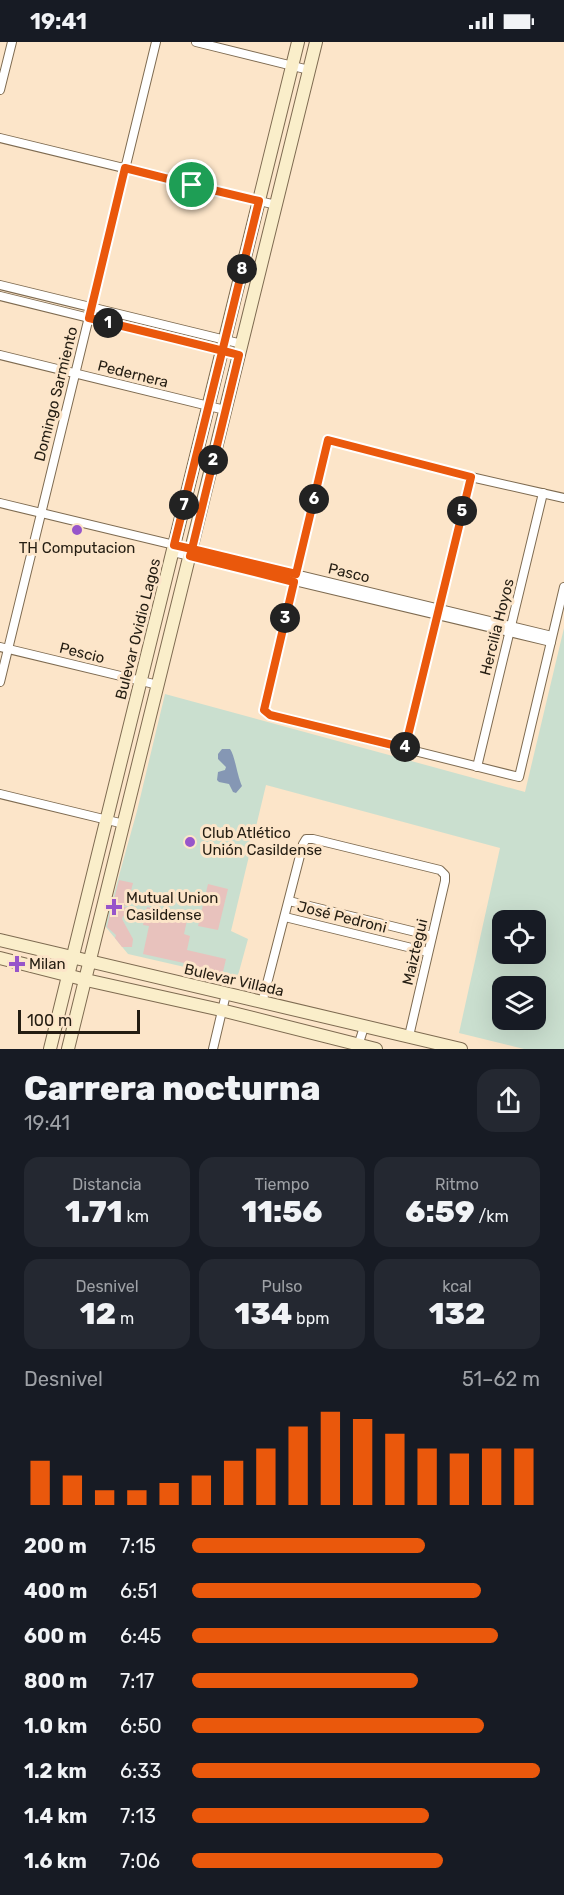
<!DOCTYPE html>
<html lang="es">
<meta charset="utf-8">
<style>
body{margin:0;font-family:Rubik,sans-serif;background:#242831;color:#f1f3f6;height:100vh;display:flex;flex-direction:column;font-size:22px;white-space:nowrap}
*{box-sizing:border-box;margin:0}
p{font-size:20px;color:#9ea1a6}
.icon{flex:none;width:33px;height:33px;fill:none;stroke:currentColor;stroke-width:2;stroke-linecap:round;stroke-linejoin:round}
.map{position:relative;height:1007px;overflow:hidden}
.drawer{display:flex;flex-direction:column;background:#171b24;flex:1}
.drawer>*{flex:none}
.fabs{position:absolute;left:492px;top:868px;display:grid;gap:12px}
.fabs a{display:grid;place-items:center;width:54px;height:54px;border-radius:12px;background:#171b24;box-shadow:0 6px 24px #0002;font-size:30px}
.scale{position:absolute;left:18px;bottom:15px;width:122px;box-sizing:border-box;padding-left:6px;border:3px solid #241d12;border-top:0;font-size:16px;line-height:21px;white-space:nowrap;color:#241d12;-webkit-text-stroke:4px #fce5c9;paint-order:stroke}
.pin{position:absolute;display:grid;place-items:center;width:51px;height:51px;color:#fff;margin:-26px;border:3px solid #fff;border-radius:50%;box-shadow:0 2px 6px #0007}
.km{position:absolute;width:30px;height:30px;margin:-15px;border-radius:50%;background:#222;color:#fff;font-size:16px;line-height:30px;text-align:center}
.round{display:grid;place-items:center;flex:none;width:63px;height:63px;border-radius:18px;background:#242831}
.overview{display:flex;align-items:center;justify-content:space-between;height:102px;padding:0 24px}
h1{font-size:33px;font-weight:800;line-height:45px}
.stats{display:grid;grid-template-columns:repeat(3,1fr);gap:9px;height:102px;padding:6px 24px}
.stats div{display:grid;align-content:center;border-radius:15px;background:#242831;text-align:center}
.stats b{font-size:30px;font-weight:800}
.stats small{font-size:16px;font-weight:400}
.stats p{font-size:16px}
.chart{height:168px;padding:12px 24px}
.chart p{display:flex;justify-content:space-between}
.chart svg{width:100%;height:108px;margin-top:6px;stroke:#ea580c;stroke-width:6}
ul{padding:0 24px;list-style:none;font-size:20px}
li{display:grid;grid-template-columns:96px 72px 1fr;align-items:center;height:45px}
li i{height:15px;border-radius:8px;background:#ea580c}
.status{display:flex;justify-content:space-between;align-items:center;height:42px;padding:0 30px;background:#171b24;direction:ltr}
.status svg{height:16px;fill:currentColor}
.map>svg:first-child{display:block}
.green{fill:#cadfcf;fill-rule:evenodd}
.water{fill:#8597b4}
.building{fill:#e8c2bd}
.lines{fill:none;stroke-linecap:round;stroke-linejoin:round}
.street-casing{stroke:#7e6b51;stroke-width:10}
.secondary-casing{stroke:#7e6b51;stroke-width:14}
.street{stroke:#fff;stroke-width:8}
.secondary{stroke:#faeeca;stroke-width:12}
.route-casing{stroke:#fff;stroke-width:12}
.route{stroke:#ea580c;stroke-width:8}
.poi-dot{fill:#9755ca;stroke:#fce5c9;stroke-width:2}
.labels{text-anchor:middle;stroke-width:6;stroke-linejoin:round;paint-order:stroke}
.street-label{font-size:15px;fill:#241d12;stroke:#fce5c9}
.poi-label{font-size:15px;fill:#241d12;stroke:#fce5c9;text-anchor:start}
</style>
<div class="status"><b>19:41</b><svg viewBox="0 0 49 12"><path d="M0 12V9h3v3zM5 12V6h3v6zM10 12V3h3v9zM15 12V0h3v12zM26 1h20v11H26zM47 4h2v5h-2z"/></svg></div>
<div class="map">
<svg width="564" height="1007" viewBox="0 0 564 1007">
<rect width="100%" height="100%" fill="#fce5c9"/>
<path class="green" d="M564,586V1007H524L459,991L500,806L266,743L231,889L248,897L237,937L128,912L105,884L137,769L165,652L525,750ZM502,879H536V912H502ZM502,945H536V978H502Z"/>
<path class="water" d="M222,707H230C235,714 237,733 242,744L236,751L233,750L229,742L219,740L217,738L218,730L225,728L226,725L218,717V712Z"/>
<g class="building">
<polygon points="119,838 133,841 127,864 113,861"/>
<polygon points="208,842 228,847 218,888 198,884"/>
<polygon points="112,862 132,867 129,876 123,874 122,877 133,897 132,905 122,905 115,896 116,893 107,885"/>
<polygon points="147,865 188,874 184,892 190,894 187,908 226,917 222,934 183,925 184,921 143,912 149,884 143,883"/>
</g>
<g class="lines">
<defs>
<g id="street">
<polyline points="196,0 309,28"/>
<polyline points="0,48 12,0"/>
<polyline points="0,96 276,163"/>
<polyline points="0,243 242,302"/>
<polyline points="0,254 239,313"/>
<polyline points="0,313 225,368"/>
<polyline points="564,456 471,435 328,398 264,668 270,673 519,735 564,545"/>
<polyline points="0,461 552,594"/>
<polyline points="173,510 551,600"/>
<polyline points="0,605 158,643"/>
<polyline points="0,640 156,0"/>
<polyline points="405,706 471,435"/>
<polyline points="477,725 543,451"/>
<polyline points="0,752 124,782"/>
<polyline points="289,859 432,894"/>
<polyline points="285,875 428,910"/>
<polyline points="262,961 303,802 306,797 313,797 440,828 445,833 445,839 409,994"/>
<polyline points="213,1007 226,952"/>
<polyline points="357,1007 364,985"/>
</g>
<g id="secondary">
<polyline points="0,898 461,1007"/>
<polyline points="0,916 86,938 221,968 376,1007"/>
<polyline points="50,1007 298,0"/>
<polyline points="68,1007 316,0"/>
</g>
</defs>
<use href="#street" class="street-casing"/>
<use href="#secondary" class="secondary-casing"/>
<use href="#street" class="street"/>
<use href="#secondary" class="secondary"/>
</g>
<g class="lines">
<defs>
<path id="route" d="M192,143L125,126L89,276C139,288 189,300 239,313L192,507L190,514L294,540L264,668L270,673L405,706L471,435L328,398L296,532L192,507L174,503C191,435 208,366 225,298L259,159L192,143"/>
</defs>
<use href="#route" class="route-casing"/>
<use href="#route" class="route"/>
</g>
<g class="poi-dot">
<circle cx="77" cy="488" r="6"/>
<circle cx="190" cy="800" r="6"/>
<path d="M111 856h6v6h6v6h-6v6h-6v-6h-6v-6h6z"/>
<path d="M14 913h6v6h6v6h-6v6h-6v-6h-6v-6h6z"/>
</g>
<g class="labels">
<g class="street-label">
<text transform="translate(133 332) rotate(14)" y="5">Pedernera</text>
<text transform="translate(56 352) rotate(-76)" y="5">Domingo Sarmiento</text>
<text transform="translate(349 531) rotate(13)" y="5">Pasco</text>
<text transform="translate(497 585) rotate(-76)" y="5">Hercilia Hoyos</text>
<text transform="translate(138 587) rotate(-76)" y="5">Bulevar Ovidio Lagos</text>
<text transform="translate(82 611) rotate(14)" y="5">Pescio</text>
<text transform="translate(342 875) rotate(14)" y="5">José Pedroni</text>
<text transform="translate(415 910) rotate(-77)" y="5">Maiztegui</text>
<text transform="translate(234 938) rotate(13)" y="5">Bulevar Villada</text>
</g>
<g class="poi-label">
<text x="77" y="511" text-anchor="middle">TH Computacion</text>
<text x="202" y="796">Club Atlético<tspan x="202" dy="17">Unión Casildense</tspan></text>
<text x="126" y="861">Mutual Union<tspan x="126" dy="17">Casildense</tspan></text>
<text x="29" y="927">Milan</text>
</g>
</g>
</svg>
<div class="fabs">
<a><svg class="icon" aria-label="locate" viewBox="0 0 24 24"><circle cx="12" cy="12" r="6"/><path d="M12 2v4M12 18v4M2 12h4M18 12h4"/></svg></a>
<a><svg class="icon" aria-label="layers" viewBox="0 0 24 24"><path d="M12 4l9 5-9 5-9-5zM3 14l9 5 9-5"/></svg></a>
</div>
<div class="scale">100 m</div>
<div class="pin" style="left:192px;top:143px;background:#1e9e55"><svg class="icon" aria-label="arrive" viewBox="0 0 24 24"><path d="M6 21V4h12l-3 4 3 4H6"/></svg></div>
<b class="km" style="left:108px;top:281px">1</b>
<b class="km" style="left:213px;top:418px">2</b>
<b class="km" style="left:285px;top:576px">3</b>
<b class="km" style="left:405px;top:705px">4</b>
<b class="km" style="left:462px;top:469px">5</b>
<b class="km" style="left:314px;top:457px">6</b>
<b class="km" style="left:184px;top:463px">7</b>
<b class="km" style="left:242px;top:227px">8</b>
</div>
<section class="drawer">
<div class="overview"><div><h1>Carrera nocturna</h1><p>19:41</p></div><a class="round"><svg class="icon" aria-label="share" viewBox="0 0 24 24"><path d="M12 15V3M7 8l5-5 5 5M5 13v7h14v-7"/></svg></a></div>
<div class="stats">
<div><p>Distancia</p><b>1.71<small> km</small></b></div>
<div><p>Tiempo</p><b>11:56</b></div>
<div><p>Ritmo</p><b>6:59<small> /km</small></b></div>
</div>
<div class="stats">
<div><p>Desnivel</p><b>12<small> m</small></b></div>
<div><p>Pulso</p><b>134<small> bpm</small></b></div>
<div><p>kcal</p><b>132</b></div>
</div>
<div class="chart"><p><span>Desnivel</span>51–62 m</p>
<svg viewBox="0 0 160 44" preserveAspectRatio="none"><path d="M5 44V26M15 44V32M25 44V38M35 44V38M45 44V35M55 44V32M65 44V26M75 44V21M85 44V12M95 44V6M105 44V9M115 44V15M125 44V21M135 44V23M145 44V21M155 44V21"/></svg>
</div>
<ul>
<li><b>200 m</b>7:15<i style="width:67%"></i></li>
<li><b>400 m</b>6:51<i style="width:83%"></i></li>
<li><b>600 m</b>6:45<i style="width:88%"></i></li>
<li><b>800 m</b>7:17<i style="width:65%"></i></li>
<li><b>1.0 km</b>6:50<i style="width:84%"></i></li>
<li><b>1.2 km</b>6:33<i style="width:100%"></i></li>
<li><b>1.4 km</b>7:13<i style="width:68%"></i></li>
<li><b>1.6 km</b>7:06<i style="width:72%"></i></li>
</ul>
</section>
